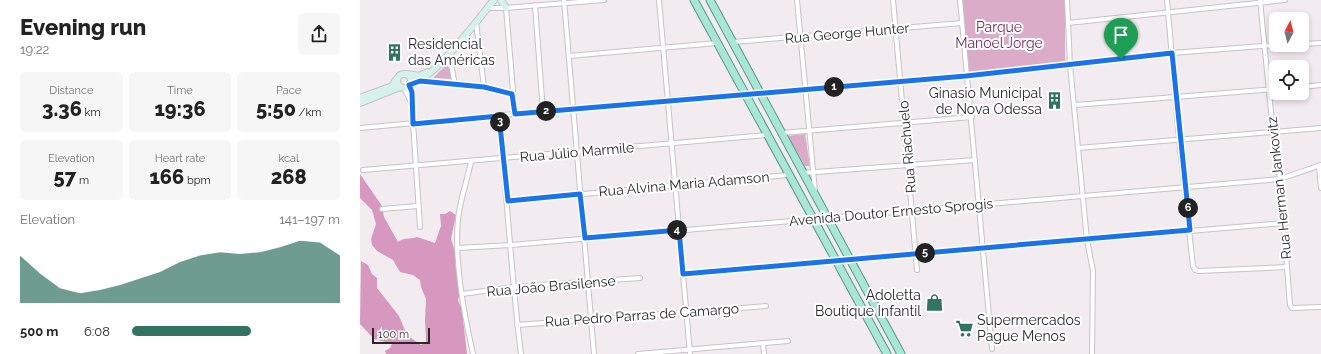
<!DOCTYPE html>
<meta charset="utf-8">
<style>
body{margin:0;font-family:Raleway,sans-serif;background:#f6f6f6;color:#222;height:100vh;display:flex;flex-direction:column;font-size:15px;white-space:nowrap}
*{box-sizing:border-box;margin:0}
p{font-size:13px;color:#767676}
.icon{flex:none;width:22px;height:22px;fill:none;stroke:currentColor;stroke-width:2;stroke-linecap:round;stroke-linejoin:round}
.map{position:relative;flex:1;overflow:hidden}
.sheet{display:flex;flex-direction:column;background:#fff;width:360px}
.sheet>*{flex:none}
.needle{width:26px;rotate:7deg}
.buttons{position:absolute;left:909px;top:12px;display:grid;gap:8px}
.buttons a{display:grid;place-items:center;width:40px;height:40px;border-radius:6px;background:#fff;box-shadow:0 2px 6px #0003;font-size:20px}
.scale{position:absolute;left:12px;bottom:10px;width:58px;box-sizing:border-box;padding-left:4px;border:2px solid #2a2829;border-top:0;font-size:11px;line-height:14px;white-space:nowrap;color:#2a2829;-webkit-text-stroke:3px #fff;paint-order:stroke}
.pin{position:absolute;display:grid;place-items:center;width:34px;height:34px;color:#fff;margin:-41px -17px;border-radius:50% 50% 50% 0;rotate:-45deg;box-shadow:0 0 4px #0007}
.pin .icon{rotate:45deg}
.km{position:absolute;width:20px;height:20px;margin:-10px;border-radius:50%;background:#222;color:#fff;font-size:11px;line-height:20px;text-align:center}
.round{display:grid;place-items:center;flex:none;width:42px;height:42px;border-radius:6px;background:#f6f6f6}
.headline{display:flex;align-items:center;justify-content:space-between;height:68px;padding:0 20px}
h1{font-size:22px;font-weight:800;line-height:30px}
.metrics{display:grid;grid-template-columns:repeat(3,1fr);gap:6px;height:68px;padding:4px 20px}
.metrics div{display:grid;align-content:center;border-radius:6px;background:#f6f6f6;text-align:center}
.metrics b{font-size:20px;font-weight:800}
.metrics small{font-size:11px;font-weight:400}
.metrics p{font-size:11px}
.chart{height:112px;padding:8px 20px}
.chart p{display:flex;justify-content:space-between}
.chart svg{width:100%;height:72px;margin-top:4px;fill:#337362;opacity:.7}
ul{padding:0 20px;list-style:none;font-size:13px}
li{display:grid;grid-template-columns:64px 48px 1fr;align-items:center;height:30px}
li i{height:10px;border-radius:5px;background:#337362}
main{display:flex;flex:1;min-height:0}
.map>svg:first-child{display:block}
.green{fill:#daacc8}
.forest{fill:#d798c0}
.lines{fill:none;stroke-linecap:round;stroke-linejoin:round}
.street-casing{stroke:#c8c2c5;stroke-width:6}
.secondary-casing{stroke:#c8c2c5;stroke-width:8}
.primary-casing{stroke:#589887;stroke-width:9}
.street{stroke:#fff;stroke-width:4}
.secondary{stroke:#d4f2ea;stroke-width:6}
.primary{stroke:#a9e6d5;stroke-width:7}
.route-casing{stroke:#fff;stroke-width:8}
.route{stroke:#1a73e8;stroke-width:5}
.labels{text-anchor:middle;stroke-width:4;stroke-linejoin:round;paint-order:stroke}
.park-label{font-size:14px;fill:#752b5f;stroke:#fff}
.street-label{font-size:14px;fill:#2a2829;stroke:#fff}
.poi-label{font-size:14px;fill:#2a2829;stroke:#fff;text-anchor:start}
</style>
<main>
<section class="sheet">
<div class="headline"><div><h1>Evening run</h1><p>19:22</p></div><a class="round"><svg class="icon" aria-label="share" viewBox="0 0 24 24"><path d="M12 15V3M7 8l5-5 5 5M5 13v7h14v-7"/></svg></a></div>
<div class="metrics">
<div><p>Distance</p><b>3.36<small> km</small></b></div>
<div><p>Time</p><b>19:36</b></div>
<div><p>Pace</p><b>5:50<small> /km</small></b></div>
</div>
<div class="metrics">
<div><p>Elevation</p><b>57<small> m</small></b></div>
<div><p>Heart rate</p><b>166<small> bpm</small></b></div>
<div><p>kcal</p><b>268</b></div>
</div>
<div class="chart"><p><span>Elevation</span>141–197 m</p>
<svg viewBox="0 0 160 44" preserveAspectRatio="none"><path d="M0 44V15L10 26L20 35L30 38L40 36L50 33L60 29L70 25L80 19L90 15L100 13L110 14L120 13L130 10L140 6L150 7L160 15V44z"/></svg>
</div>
<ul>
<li><b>500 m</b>6:08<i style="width:57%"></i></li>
</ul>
</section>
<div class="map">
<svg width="961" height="354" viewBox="0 0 961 354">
<rect width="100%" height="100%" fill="#f2ebef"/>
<g class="green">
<polygon points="602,0 705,0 705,62 608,73"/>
<polygon points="88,63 91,79 74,78 74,77"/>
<polygon points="445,134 450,166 445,166 428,136"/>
</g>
<path class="forest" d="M0,174L22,206L24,217L38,242C44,237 50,240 57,237L75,243L81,226L80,214H85L90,211L96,215L91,239L100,267L102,286L98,300L102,310L107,354H26L25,351L30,348L32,344L14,339L0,324L1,261L8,265L12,274L17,278V288L39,316L47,335L61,345L66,342L65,320L66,299L61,287L60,280L53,275L40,272L33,260L17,251L12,245L11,239L16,224L12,210L0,198Z"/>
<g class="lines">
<defs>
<g id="street">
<polyline points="204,0 234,354"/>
<polyline points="299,0 330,354"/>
<polyline points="437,0 455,191"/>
<polyline points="533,0 557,270"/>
<polyline points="600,0 632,349"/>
<polyline points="707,0 710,65 727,240 733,271 732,354"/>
<polyline points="807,0 819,139 833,266 835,270 839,271 927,267"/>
<polyline points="900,0 913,132 920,179 930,305 932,308 961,307"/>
<polyline points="175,5 183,112"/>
<polyline points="128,8 146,8 244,0"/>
<polyline points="146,8 155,114"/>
<polyline points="116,22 124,87"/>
<polyline points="708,23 925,0"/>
<polyline points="373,42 602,23"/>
<polyline points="942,44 961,43"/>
<polyline points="89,54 95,85"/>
<polyline points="209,56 357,43"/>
<polyline points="60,81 124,87 152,94"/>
<polyline points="49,85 51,92 60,227"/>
<polyline points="942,87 961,85"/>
<polyline points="44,88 50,100"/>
<polyline points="715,105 916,89"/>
<path d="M139,116C147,195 151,275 161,354"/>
<polyline points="0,128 308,100 606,76 812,53 916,45"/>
<polyline points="422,133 612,117"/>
<polyline points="718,148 961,128"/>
<path d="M111,162C107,181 100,200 98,219C94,262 104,313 113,354"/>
<polyline points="959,167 961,188"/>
<polyline points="3,170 406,135"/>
<polyline points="443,173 615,160"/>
<polyline points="148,201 428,175"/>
<polyline points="22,209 58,206"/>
<polyline points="98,248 151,245 920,179 961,165"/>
<polyline points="323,274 924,223"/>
<polyline points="102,294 153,287 280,278"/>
<polyline points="157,325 406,306"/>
<polyline points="403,343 404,354"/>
<polyline points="278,354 428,341"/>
</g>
<g id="secondary">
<polyline points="141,0 146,8"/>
<circle cx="44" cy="81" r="7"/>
<polyline points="47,74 59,76 68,72"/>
<path d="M50,84C73,81 118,19 134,0"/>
<polyline points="0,98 32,86 36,80"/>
<polyline points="0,103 40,87"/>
</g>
<g id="primary">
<polyline points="334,0 527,354"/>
<polyline points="350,0 541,354"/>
</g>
</defs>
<use href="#street" class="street-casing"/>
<use href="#secondary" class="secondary-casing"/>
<use href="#primary" class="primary-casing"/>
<use href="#street" class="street"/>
<use href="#secondary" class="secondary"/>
<use href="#primary" class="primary"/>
</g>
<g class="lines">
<defs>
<polygon id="route" points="812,53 830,230 323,274 319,230 225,238 220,194 148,201 139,116 53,124 52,92 49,85 60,81 124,87 152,94 155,114 606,76"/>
</defs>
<use href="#route" class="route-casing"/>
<use href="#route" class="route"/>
</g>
<defs>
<symbol id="building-bare" viewBox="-9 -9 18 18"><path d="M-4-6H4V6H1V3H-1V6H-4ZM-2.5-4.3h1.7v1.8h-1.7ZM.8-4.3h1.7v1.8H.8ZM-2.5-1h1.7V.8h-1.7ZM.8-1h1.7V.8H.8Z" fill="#337362" stroke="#fff" stroke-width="2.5" paint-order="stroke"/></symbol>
<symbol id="shop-bare" viewBox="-9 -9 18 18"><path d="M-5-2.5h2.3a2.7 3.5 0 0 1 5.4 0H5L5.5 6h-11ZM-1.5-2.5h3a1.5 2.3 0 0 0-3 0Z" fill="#337362" stroke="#fff" stroke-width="2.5" paint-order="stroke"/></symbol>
<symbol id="supermarket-bare" viewBox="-9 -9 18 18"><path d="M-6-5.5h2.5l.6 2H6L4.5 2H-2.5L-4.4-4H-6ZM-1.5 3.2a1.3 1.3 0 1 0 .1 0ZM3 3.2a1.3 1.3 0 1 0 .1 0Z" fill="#337362" stroke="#fff" stroke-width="2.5" paint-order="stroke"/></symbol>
</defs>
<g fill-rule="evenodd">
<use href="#building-bare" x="22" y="40" width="25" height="25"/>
<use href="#building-bare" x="682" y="88" width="25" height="25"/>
<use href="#shop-bare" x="562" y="290" width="25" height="25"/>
<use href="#supermarket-bare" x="592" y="316" width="25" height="25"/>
</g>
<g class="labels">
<g class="park-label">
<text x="639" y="32">Parque<tspan x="639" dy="16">Manoel Jorge</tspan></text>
</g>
<g class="street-label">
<text transform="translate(487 33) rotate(-5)" y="5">Rua George Hunter</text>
<text transform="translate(547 147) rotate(-95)" y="5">Rua Riachuelo</text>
<text transform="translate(217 152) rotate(-5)" y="5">Rua Júlio Marmile</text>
<text transform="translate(324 184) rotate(-5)" y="5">Rua Alvina Maria Adamson</text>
<text transform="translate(919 188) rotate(-96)" y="5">Rua Herman Jankovitz</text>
<text transform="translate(531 212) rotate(-5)" y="5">Avenida Doutor Ernesto Sprogis</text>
<text transform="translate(191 286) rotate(-5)" y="5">Rua João Brasilense</text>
<text transform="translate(282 315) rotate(-4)" y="5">Rua Pedro Parras de Camargo</text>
</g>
<g class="poi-label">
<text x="48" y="49">Residencial<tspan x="48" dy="16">das Américas</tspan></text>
<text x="682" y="98" text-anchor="end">Ginasio Municipal<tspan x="682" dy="16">de Nova Odessa</tspan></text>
<text x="561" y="300" text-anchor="end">Adoletta<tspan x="561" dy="16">Boutique Infantil</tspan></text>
<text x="617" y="325">Supermercados<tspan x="617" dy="16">Pague Menos</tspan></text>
</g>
</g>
</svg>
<div class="buttons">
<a><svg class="needle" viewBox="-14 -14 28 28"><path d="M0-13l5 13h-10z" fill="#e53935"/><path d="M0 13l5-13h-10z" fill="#767676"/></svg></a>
<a><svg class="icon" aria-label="locate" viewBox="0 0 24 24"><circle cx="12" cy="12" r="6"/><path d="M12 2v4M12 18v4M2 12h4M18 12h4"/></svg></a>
</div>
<div class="scale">100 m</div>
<div class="pin" style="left:761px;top:59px;background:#1e9e55"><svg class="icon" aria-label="arrive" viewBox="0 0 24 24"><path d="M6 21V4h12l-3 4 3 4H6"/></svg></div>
<b class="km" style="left:474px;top:87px">1</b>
<b class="km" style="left:186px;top:111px">2</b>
<b class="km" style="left:140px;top:122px">3</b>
<b class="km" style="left:317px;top:230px">4</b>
<b class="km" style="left:565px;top:253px">5</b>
<b class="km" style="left:828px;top:208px">6</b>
</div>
</main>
